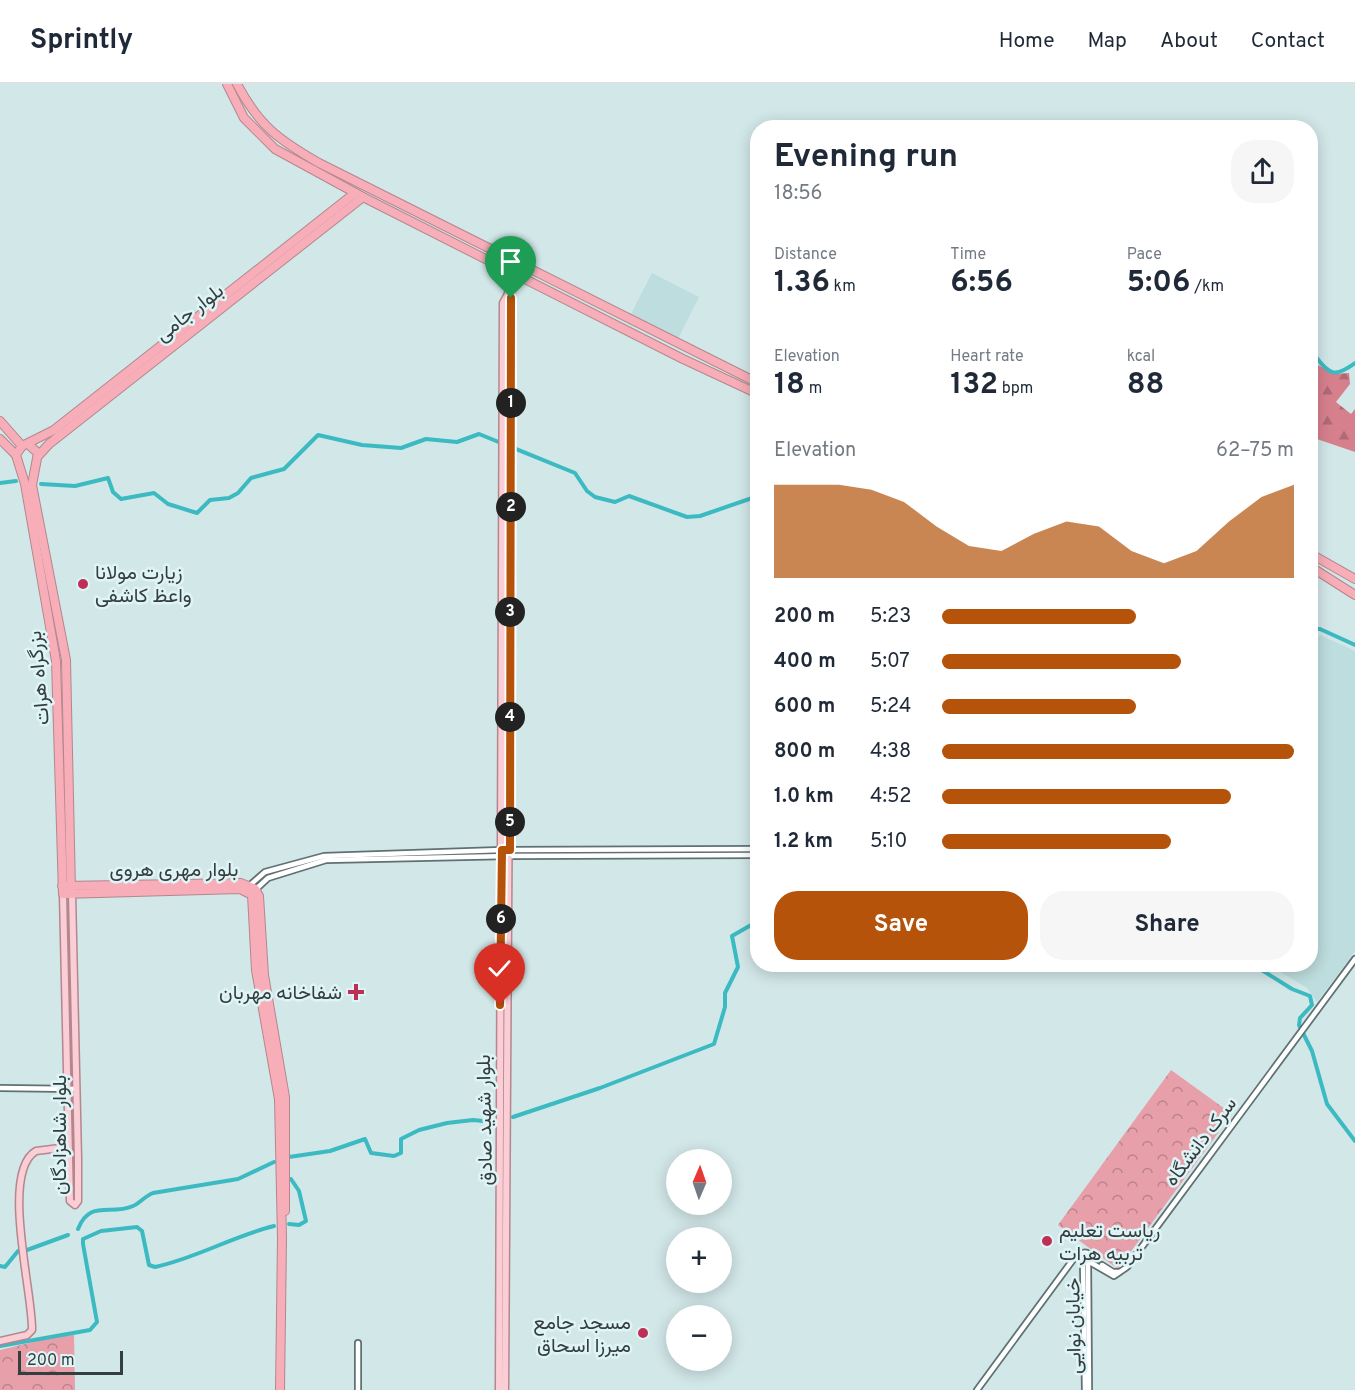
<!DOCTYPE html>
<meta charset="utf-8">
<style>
body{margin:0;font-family:Overpass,Vazirmatn,sans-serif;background:#f6f6f7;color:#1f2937;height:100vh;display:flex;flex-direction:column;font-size:22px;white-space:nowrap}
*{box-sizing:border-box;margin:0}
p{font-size:20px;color:#747a83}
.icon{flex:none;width:33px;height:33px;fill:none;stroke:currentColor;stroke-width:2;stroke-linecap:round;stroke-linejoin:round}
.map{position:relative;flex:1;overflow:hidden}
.sheet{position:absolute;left:750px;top:36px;width:568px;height:852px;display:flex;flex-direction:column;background:#fff;border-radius:24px;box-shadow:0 3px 15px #0003}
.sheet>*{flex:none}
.needle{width:39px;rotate:2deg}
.buttons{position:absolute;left:666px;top:1065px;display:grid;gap:12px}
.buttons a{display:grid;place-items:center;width:66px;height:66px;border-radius:50%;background:#fff;box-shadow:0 3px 15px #0003;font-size:30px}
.scale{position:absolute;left:18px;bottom:15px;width:105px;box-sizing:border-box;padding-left:6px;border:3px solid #353e3e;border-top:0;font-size:16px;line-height:21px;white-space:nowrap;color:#353e3e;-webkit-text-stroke:4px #dff4f6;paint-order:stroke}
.pin{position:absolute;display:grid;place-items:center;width:51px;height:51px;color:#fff;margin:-62px -26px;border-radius:50% 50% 50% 0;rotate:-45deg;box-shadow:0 0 6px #0007}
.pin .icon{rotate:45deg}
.km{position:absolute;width:30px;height:30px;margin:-15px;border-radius:50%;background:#222;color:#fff;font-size:16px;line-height:30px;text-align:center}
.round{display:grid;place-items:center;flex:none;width:63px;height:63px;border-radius:24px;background:#f6f6f7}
.summary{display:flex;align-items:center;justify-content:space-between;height:102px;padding:0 24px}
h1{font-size:33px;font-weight:700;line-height:45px}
.stats{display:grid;grid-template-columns:repeat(3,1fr);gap:9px;height:102px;padding:6px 24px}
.stats div{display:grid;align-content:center}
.stats b{font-size:30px;font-weight:700}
.stats small{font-size:16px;font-weight:400}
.stats p{font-size:16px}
.chart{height:168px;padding:12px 24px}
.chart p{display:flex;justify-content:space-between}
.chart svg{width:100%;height:108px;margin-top:6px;fill:#b45309;opacity:.7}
.action{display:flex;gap:12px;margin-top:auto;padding:12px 24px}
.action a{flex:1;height:69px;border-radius:24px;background:#b45309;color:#fff;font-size:24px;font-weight:700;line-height:69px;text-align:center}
.action a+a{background:#f6f6f7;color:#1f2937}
ul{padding:0 24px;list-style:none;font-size:20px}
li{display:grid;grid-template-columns:96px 72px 1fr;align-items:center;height:45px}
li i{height:15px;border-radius:8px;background:#b45309}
header{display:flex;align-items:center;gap:36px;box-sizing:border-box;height:84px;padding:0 30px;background:#fff;border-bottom:2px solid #e0e1e3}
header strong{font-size:28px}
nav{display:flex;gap:33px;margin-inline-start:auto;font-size:21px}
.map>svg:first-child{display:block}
.built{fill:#beddde}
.forest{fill:url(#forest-firs)}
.park{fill:url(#park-crowns)}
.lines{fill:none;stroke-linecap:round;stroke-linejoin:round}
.canal{stroke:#3cbac2;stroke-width:4}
.minor-casing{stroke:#5f7172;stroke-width:8}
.major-casing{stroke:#b3878d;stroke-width:9}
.highway-casing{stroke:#b3878d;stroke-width:10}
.minor{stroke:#fff;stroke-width:4.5}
.major{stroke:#faced4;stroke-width:6}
.highway{stroke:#f7aeb8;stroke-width:8}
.route-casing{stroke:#fff;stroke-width:12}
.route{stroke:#b45309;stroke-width:8}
.poi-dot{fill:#be2f55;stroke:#dff4f6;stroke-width:2}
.labels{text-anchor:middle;stroke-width:5;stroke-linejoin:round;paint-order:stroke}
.street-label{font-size:20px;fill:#353e3e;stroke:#dff4f6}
.poi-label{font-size:20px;fill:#353e3e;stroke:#dff4f6;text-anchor:start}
</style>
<header>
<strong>Sprintly</strong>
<nav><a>Home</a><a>Map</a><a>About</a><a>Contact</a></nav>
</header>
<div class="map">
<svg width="1355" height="1306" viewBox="0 0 1355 1306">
<defs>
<pattern id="forest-firs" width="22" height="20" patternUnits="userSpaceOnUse" patternTransform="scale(1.5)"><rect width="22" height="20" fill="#d7808d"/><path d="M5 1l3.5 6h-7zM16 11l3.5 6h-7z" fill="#af6a75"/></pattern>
<pattern id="park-crowns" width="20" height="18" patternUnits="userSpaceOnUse" patternTransform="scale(1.5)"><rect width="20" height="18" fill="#e79fa9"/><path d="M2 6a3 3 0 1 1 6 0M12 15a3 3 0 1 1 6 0" fill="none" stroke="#bc838b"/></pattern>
</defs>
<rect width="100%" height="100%" fill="#d2e7e8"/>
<g class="built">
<polygon points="652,189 699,213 678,255 631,230"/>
<polygon points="1320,551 1355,567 1355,867 1317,918 1307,904 1269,881 1311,880 1311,559"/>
</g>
<polygon class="forest" points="1316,280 1335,290 1349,289 1350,300 1336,318 1351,330 1355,325 1355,368 1311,353 1311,287"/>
<g class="park">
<polygon points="1171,986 1232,1030 1118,1185 1058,1141"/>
<polygon points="74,1251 75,1306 0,1306 0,1266 58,1252"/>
</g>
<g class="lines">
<g class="canal">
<path d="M1311,274L1316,273C1330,292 1336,293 1355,279"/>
<polyline points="0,399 16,397"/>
<polyline points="41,400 75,402 108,394 113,408 121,415 154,409 168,420 197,429 210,416 229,414 238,409 251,394 284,385 318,351 362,361 401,364 426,355 457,358 479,350 575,389 587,407 595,413 615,418 629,412 687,433 700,432 758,412"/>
<polyline points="1311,549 1315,545 1320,545 1355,561"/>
<polyline points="1252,880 1292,905 1310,912 1312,921 1300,934 1299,941 1312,967 1327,1020 1355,1057"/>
<polyline points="513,1033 600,1004 714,960 725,923 725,909 738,883 732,852 758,837"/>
<polyline points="289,1073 330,1067 365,1055 371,1069 394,1072 401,1069 401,1055 419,1046 447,1039 473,1036 494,1038"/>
<polyline points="289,1140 299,1141 306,1137 299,1107 291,1095"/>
<path d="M78,1145C90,1115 110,1132 133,1122C140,1119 145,1112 153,1109L238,1095L274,1078"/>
<polyline points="27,1166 68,1151"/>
<polyline points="0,1182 5,1183 18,1167"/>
<path d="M0,1262L90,1246L97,1238L83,1160V1155L101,1147L137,1143L142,1147L149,1181L155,1183C197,1174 233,1152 274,1142"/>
</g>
<defs>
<g id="minor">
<polyline points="249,802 265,788 324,772 502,766 758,765"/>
<polyline points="255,806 268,794 326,776 509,772 758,771"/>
<polyline points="0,1004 76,1005"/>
<circle cx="1085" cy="1173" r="4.5"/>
<polyline points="1083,1177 1085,1306"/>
<polyline points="1102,1181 1113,1188 1119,1188"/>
<polyline points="358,1259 358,1306"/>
<polyline points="977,1306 1075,1173 1081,1171"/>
<polyline points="1089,1306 1088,1177 1114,1192 1127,1183 1355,875"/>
</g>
<g id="major">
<polyline points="63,810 70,1117 75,1121 78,1117 78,1075 72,809"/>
<path d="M0,1257L27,1251L32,1246C33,1209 0,1088 36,1067L68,1063"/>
<polyline points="499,1306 503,219 518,192 527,182"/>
<polyline points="505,1306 512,216 508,209"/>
</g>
<g id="highway">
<polyline points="227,0 244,34 275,65 363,113 683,275 758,310"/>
<path d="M237,0C259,42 279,56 319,79L758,299"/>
<polyline points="0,337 22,362"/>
<polyline points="0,355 16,371"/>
<polyline points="29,361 38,369 32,401 66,576 71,806"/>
<polyline points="38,372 49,360 363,113"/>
<polyline points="1311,470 1355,495"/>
<polyline points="1311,483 1355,511"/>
<polyline points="62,802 241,799 255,805 259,812 264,891 285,1013 285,1127"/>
<polyline points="280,1306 282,1155 279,1015 256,886 252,811 240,805 63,810 56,577 25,400 16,371 22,362 54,346 355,109"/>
</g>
</defs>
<use href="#minor" class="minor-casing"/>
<use href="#major" class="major-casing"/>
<use href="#highway" class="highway-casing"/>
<use href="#minor" class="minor"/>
<use href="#major" class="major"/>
<use href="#highway" class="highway"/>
</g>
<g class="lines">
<defs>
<polyline id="route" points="500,921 502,766 510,766 511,214"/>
</defs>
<use href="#route" class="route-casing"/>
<use href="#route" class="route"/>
</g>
<g class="poi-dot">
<circle cx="83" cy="500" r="6"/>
<path d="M353 899h6v6h6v6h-6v6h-6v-6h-6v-6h6z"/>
<circle cx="1047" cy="1157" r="6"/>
<circle cx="643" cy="1249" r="6"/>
</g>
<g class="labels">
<g class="street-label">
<text transform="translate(189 228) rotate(-38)" y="7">بلوار جامی</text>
<text transform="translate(38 594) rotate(-95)" y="7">بزرگراه هرات</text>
<text x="174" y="792">بلوار مهری هروی</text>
<text transform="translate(484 1036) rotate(-91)" y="7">بلوار شهید صادق</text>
<text transform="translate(59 1051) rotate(-90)" y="7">بلوار شاهزادگان</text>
<text transform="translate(1200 1057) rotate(-53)" y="7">سرک دانشگاه</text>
<text transform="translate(1073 1242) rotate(-91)" y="7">خیابان نوایی</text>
</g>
<g class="poi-label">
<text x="95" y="495">زیارت مولانا<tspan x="95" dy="23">واعظ کاشفی</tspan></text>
<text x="342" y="915" text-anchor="end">شفاخانه مهربان</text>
<text x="1059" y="1153">ریاست تعلیم<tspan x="1059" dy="23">تربیه هرات</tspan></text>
<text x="631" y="1245" text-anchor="end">مسجد جامع<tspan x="631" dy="23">میرزا اسحاق</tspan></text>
</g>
</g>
</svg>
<div class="buttons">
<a><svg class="needle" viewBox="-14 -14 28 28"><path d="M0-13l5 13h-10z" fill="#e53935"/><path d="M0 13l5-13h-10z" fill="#747a83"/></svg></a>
<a>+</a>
<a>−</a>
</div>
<div class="scale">200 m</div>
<div class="pin" style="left:511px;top:214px;background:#1e9e55"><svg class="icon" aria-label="arrive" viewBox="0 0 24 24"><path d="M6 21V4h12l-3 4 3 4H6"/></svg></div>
<div class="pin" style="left:500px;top:921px;background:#d93025"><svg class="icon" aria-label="check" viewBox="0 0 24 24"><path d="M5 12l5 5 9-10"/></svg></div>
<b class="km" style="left:511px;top:319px">1</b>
<b class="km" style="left:511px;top:423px">2</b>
<b class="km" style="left:510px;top:528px">3</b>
<b class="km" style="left:510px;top:633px">4</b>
<b class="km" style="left:510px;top:738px">5</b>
<b class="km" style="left:501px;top:835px">6</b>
<section class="sheet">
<div class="summary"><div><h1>Evening run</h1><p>18:56</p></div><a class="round"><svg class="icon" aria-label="share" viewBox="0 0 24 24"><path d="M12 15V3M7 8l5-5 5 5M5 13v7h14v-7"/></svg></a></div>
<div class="stats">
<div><p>Distance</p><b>1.36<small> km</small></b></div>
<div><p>Time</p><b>6:56</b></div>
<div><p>Pace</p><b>5:06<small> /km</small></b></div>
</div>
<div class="stats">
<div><p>Elevation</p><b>18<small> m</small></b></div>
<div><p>Heart rate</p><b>132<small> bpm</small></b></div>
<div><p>kcal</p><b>88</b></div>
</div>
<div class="chart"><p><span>Elevation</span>62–75 m</p>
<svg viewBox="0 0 160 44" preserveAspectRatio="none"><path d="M0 44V6L10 6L20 6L30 8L40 13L50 23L60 31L70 33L80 26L90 21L100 23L110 33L120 38L130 33L140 21L150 11L160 6V44z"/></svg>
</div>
<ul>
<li><b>200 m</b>5:23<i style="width:55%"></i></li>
<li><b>400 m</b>5:07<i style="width:68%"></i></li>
<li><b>600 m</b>5:24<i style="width:55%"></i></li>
<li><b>800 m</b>4:38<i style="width:100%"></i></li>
<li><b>1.0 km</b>4:52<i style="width:82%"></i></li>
<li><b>1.2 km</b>5:10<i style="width:65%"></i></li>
</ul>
<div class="action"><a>Save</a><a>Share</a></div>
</section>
</div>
